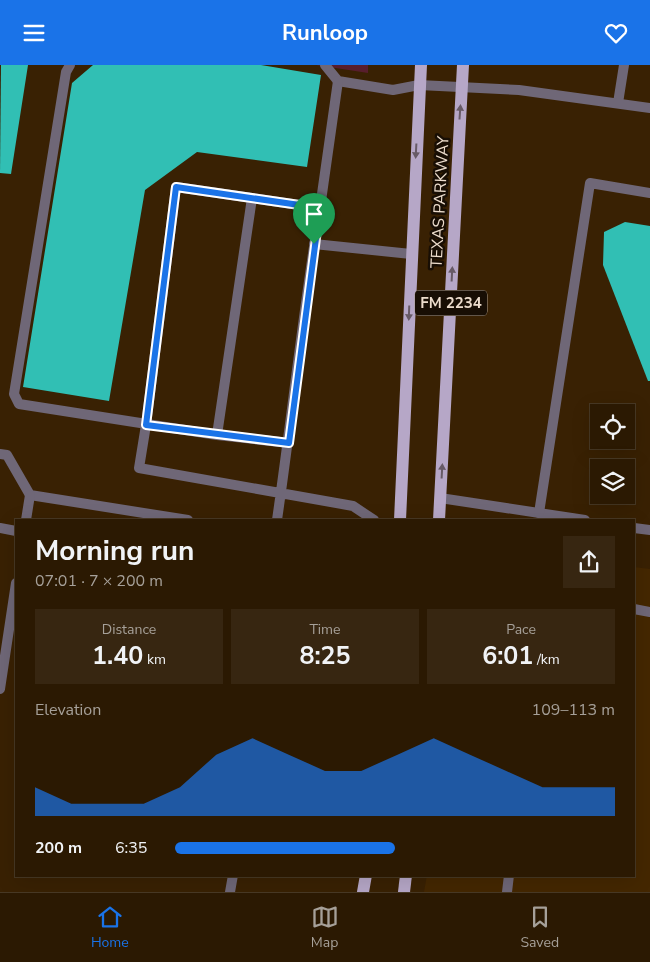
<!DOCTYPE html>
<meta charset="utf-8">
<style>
body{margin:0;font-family:"Nunito Sans",sans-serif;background:#372611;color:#f1f3f6;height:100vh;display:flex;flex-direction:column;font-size:19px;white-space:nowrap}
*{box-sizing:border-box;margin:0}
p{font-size:16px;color:#a6a099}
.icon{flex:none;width:28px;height:28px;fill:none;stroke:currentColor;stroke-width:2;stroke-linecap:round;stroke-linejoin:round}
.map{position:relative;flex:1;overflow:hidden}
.side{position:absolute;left:15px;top:454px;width:620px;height:358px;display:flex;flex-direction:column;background:#2b1902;border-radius:0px;box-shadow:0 5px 20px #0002,0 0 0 1px #473824}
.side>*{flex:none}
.tools{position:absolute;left:590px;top:339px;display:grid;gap:10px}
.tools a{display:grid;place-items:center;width:45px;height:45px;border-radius:0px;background:#2b1902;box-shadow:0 5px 20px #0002,0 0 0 1px #473824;font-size:25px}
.pin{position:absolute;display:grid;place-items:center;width:42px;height:42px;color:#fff;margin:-51px -21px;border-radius:50% 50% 50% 0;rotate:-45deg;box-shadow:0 0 5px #0007}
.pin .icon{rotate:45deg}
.round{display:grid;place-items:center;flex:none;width:52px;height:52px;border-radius:0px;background:#372611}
.headline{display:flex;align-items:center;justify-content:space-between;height:85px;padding:0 20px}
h1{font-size:28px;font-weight:700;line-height:38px}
.stats{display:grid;grid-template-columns:repeat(3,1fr);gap:8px;height:85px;padding:5px 20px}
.stats div{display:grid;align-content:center;border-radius:0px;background:#372611;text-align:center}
.stats b{font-size:25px;font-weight:700}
.stats small{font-size:14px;font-weight:400}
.stats p{font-size:14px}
.chart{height:140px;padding:10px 20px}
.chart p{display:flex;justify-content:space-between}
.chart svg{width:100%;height:90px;margin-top:5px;fill:#1a73e8;opacity:.7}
ul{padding:0 20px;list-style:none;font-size:16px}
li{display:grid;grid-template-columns:80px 60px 1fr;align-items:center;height:38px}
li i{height:12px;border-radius:6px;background:#1a73e8}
header{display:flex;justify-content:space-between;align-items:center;height:65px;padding:0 20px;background:#1a73e8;color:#fff;font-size:22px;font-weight:700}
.menu{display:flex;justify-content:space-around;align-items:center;height:70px;border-top:1px solid #473824;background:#2b1902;font-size:14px;color:#a6a099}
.menu a{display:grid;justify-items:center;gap:2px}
.menu .on{color:#1a73e8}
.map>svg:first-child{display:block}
.built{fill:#442701}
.green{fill:#581e2d}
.building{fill:#31bfb4}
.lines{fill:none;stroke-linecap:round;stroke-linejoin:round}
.service{stroke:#6f6777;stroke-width:10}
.tertiary{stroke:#6f6777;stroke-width:10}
.primary{stroke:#b6a7c7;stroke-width:12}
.oneway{fill:#675a66}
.route-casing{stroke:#fff;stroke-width:10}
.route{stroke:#1a73e8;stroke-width:6}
.labels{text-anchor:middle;stroke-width:5;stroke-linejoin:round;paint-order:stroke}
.shield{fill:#180e04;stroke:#ac9e90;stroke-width:1}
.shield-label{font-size:15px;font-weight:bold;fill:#ecdccc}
.street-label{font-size:16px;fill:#ecdccc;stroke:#180e04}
</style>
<header><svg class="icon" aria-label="menu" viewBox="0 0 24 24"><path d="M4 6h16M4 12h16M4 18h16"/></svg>Runloop<svg class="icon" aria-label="heart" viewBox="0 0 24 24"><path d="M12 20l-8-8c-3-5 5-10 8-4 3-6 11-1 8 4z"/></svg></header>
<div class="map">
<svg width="650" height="827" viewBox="0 0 650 827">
<rect width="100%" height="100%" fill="#392103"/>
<polygon class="built" points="634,502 650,504 650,827 424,827 427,810 634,810"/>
<polygon class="green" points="316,0 368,0 368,8"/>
<g class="building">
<polygon points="1,0 28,0 11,109 0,108"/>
<polygon points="93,0 261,0 321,10 307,102 197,87 145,125 109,336 23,322 72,18"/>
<polygon points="625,157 650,161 650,316 648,316 603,200 604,167"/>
</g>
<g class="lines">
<g class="service">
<polyline points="70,0 66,7 14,329 19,339 217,370 252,133"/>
<polyline points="325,0 338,16 393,25 419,20"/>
<polyline points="618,38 624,0"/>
<polyline points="320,143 338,16"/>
<polyline points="314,179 411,189"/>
<polyline points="217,370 289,378"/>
<polyline points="0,389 7,390 30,430 188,455"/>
<polyline points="440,433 585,455"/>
<polyline points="539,448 590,118 650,128"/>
<polyline points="26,455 30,430"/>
<path d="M277,455C292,351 303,247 320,143L176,122L146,360L139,403L353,441L374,455"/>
<polyline points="0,463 16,466"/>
<polyline points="634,463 650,465"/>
<polyline points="634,544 650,547"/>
<polyline points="0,624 16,518"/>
<polyline points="230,827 233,810"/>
<polyline points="507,827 509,810"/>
</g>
<polyline class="tertiary" points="419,20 519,25 650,43"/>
<g class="primary">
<polyline points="400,455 421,0"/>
<polyline points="439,455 463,0"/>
<polyline points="363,827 366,810"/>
<polyline points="404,827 406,810"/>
</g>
</g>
<defs><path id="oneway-solid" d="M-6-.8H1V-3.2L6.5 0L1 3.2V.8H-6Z" transform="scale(1.25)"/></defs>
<g class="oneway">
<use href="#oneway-solid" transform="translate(460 47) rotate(-86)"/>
<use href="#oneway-solid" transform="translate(416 86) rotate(93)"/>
<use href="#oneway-solid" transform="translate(452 209) rotate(-87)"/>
<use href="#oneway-solid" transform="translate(409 248) rotate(92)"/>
<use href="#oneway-solid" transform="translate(442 406) rotate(-87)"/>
</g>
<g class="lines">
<defs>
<polygon id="route" points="176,122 320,143 289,378 146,360"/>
</defs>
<use href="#route" class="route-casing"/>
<use href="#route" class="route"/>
</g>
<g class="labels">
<rect class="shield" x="415" y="225.5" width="72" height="25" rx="4"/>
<g class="shield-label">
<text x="451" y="243">FM 2234</text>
</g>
<g class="street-label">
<text transform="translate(439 137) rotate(-87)" y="6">TEXAS PARKWAY</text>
</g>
</g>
</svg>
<div class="tools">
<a><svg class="icon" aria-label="locate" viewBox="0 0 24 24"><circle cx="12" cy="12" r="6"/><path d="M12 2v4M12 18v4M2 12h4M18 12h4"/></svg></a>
<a><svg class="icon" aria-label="layers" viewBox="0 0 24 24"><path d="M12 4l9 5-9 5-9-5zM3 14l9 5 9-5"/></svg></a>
</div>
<div class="pin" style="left:314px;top:179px;background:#1e9e55"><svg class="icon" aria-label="arrive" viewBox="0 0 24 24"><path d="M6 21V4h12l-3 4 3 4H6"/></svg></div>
<section class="side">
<div class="headline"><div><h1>Morning run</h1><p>07:01 · 7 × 200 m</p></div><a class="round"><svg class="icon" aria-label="share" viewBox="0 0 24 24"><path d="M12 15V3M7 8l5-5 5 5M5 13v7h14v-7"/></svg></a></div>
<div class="stats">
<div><p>Distance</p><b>1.40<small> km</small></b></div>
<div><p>Time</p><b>8:25</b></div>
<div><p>Pace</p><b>6:01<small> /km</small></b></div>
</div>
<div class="chart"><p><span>Elevation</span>109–113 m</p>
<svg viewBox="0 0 160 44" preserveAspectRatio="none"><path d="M0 44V30L10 38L20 38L30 38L40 30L50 14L60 6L70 14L80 22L90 22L100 14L110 6L120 14L130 22L140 30L150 30L160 30V44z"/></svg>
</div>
<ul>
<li><b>200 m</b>6:35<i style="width:50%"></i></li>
</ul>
</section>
</div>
<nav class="menu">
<a class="on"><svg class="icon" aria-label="home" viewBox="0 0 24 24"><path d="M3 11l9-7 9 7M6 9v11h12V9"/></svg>Home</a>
<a><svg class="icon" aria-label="map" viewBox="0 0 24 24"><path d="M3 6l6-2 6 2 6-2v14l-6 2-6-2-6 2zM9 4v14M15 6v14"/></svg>Map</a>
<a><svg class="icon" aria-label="saved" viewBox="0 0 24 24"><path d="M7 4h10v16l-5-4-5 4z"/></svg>Saved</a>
</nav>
